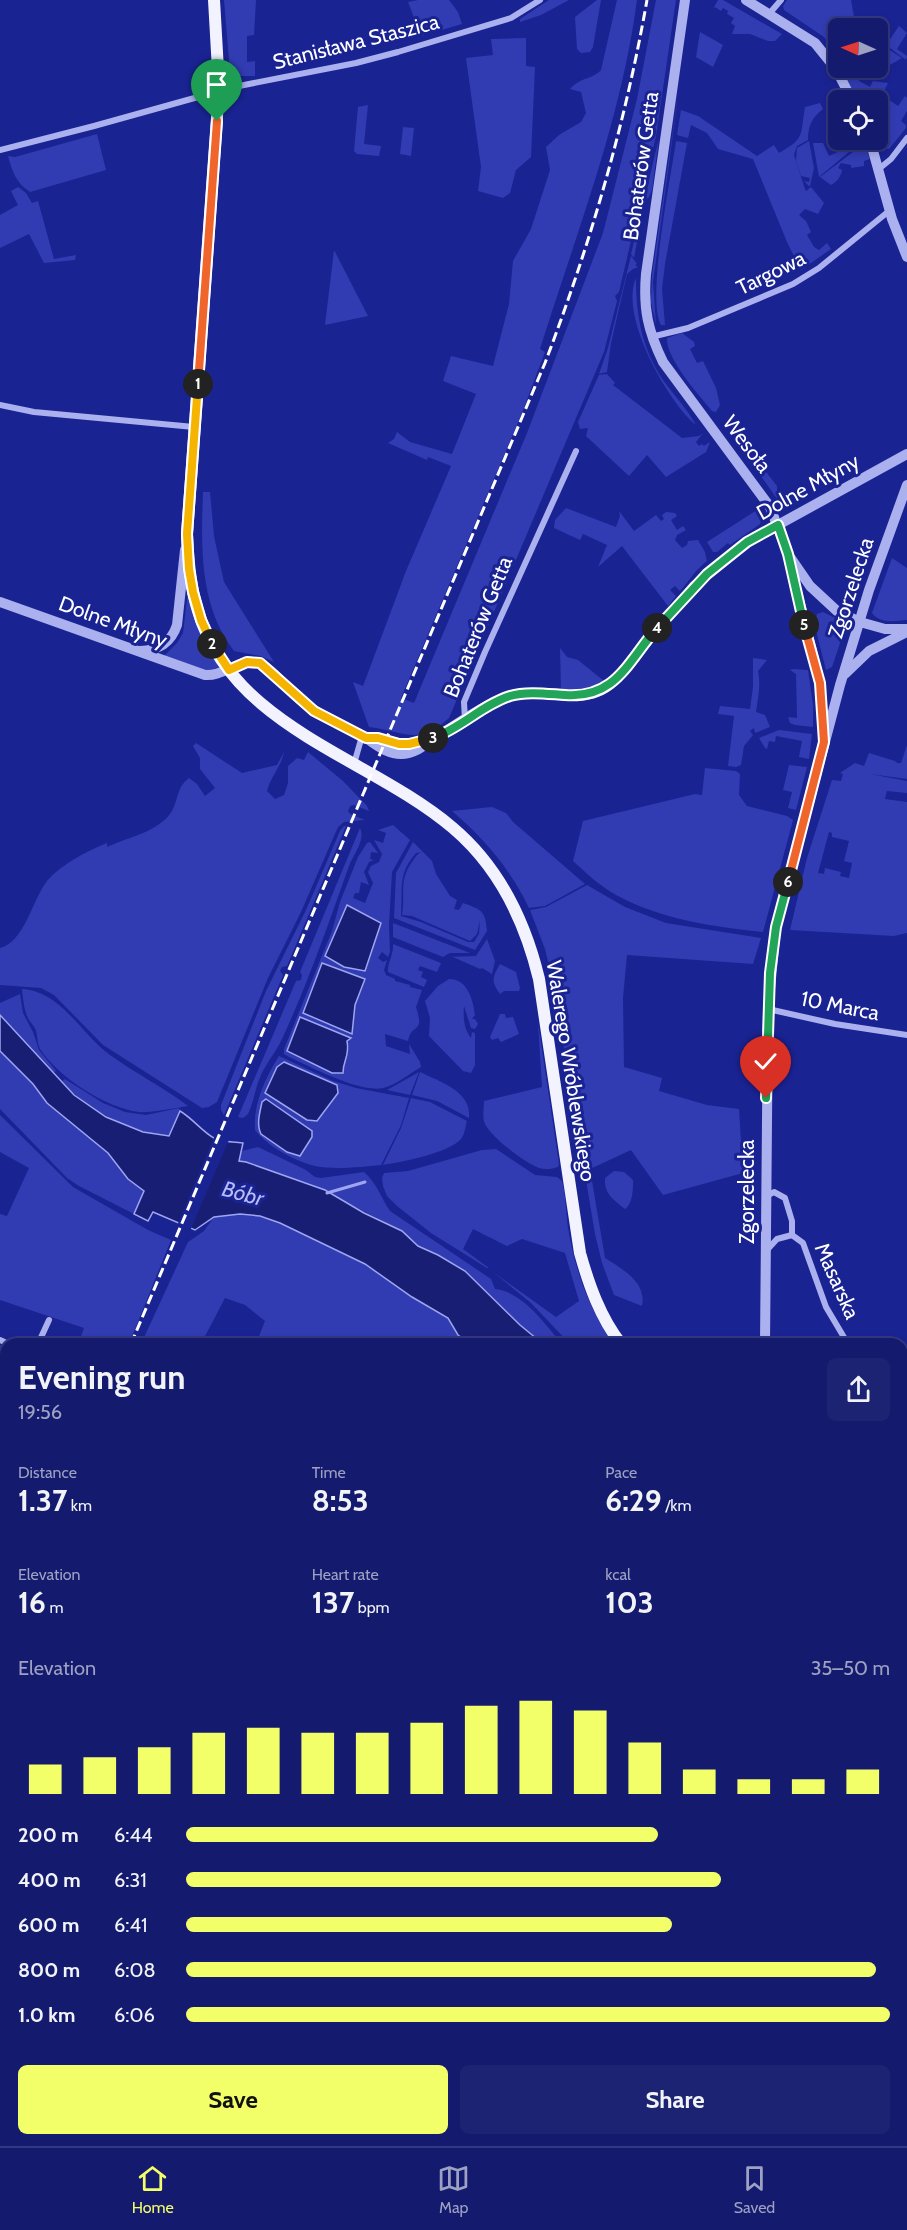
<!DOCTYPE html>
<meta charset="utf-8">
<style>
body{margin:0;font-family:Cabin,sans-serif;background:#1d2373;color:#f1f3f6;height:100vh;display:flex;flex-direction:column;font-size:22px;white-space:nowrap}
*{box-sizing:border-box;margin:0}
p{font-size:20px;color:#9da1c2}
.icon{flex:none;width:33px;height:33px;fill:none;stroke:currentColor;stroke-width:2;stroke-linecap:round;stroke-linejoin:round}
.map{position:relative;flex:1;overflow:hidden}
.details{position:absolute;left:0px;top:1338px;width:908px;height:808px;display:flex;flex-direction:column;background:#141a6e;border-radius:18px 18px 0 0;box-shadow:0 3px 9px #0003,0 0 0 2px #333881}
.details>*{flex:none}
.needle{width:39px;rotate:273deg}
.buttons{position:absolute;left:828px;top:18px;display:grid;gap:12px}
.buttons a{display:grid;place-items:center;width:60px;height:60px;border-radius:9px;background:#141a6e;box-shadow:0 3px 9px #0003,0 0 0 2px #333881;font-size:30px}
.pin{position:absolute;display:grid;place-items:center;width:51px;height:51px;color:#fff;margin:-62px -26px;border-radius:50% 50% 50% 0;rotate:-45deg;box-shadow:0 0 6px #0007}
.pin .icon{rotate:45deg}
.km{position:absolute;width:30px;height:30px;margin:-15px;border-radius:50%;background:#222;color:#fff;font-size:16px;line-height:30px;text-align:center}
.round{display:grid;place-items:center;flex:none;width:63px;height:63px;border-radius:9px;background:#1d2373}
.headline{display:flex;align-items:center;justify-content:space-between;height:102px;padding:0 18px}
h1{font-size:33px;font-weight:800;line-height:45px}
.figures{display:grid;grid-template-columns:repeat(3,1fr);gap:9px;height:102px;padding:6px 18px}
.figures div{display:grid;align-content:center}
.figures b{font-size:30px;font-weight:800}
.figures small{font-size:16px;font-weight:400}
.figures p{font-size:16px}
.chart{height:168px;padding:12px 18px}
.chart p{display:flex;justify-content:space-between}
.chart svg{width:100%;height:108px;margin-top:6px;stroke:#f3ff69;stroke-width:6}
.cta{display:flex;gap:12px;margin-top:auto;padding:12px 18px}
.cta a{flex:1;height:69px;border-radius:9px;background:#f3ff69;color:#111;font-size:24px;font-weight:800;line-height:69px;text-align:center}
.cta a+a{background:#1d2373;color:#f1f3f6}
ul{padding:0 18px;list-style:none;font-size:20px}
li{display:grid;grid-template-columns:96px 72px 1fr;align-items:center;height:45px}
li i{height:15px;border-radius:8px;background:#f3ff69}
.menu{display:flex;justify-content:space-around;align-items:center;height:84px;border-top:2px solid #333881;background:#141a6e;font-size:16px;color:#9da1c2}
.menu a{display:grid;justify-items:center;gap:3px}
.menu .on{color:#f3ff69}
.map>svg:first-child{display:block}
.green{fill:#313cb2;fill-rule:evenodd}
.water{fill:#191e75;stroke:#9ea6f1;stroke-width:1.5}
.pier{fill:#1a2392}
.lines{fill:none;stroke-linecap:round;stroke-linejoin:round}
.stream{stroke:#9ea6f1;stroke-width:3}
.minor{stroke:#abb1ef;stroke-width:6}
.tertiary{stroke:#abb1ef;stroke-width:10}
.secondary{stroke:#d8dafb;stroke-width:10}
.primary{stroke:#f3f3ff;stroke-width:12}
.rail{stroke:#fff;stroke-width:3;stroke-dasharray:10 4.5;stroke-linecap:butt}
.split-1-casing{stroke:#fff;stroke-width:12}
.split-2-casing{stroke:#fff;stroke-width:12}
.split-3-casing{stroke:#fff;stroke-width:12}
.split-4-casing{stroke:#fff;stroke-width:12}
.split-5-casing{stroke:#fff;stroke-width:12}
.split-6-casing{stroke:#fff;stroke-width:12}
.split-7-casing{stroke:#fff;stroke-width:12}
.split-1{stroke:#f0652b;stroke-width:8}
.split-2{stroke:#f5b400;stroke-width:8}
.split-3{stroke:#f5b400;stroke-width:8}
.split-4{stroke:#22a559;stroke-width:8}
.split-5{stroke:#22a559;stroke-width:8}
.split-6{stroke:#f0652b;stroke-width:8}
.split-7{stroke:#22a559;stroke-width:8}
.labels{text-anchor:middle;stroke-width:6;stroke-linejoin:round;paint-order:stroke}
.street-label{font-size:21px;fill:#fff;stroke:#1a2392}
.water-label{font-size:22px;font-style:italic;fill:#b7bdf6;stroke:#1a2392}
</style>
<div class="map">
<svg width="907" height="2146" viewBox="0 0 907 2146">
<rect width="100%" height="100%" fill="#1a2392"/>
<g class="green">
<polygon points="224,0 256,0 254,35 247,36 247,62 255,61 255,76 235,76 230,72"/>
<polygon points="418,0 449,0 458,12 462,24 421,36 408,2"/>
<polygon points="549,0 569,0 541,15 520,22 520,19"/>
<polygon points="597,0 601,0 593,47 590,52 581,53 577,49 575,17"/>
<path d="M617,0H637C621,121 576,234 540,349L545,352L522,413L401,698L414,703L527,433L603,233L637,99L656,0H676L656,136L637,218L634,216L630,228H634L619,292L615,296L617,301L604,352L449,718C417,747 404,731 369,727L353,682L363,686L406,571L451,466L428,457L427,460L388,443L394,439L397,432L410,442L452,454L476,394L443,381L451,356L493,366L509,304L513,261L531,229L550,170L546,147L559,135L581,122L586,113L581,92L570,89C582,76 592,80 601,70Z"/>
<polygon points="718,0 723,0 782,34 775,41 768,41 750,34 732,34 735,26 731,23 734,18 727,14 728,11 723,8 721,11 715,7 713,9"/>
<polygon points="787,0 851,0 856,28 838,28 838,55 824,37 784,10 783,6"/>
<polygon points="899,26 907,33 897,49 907,56 906,60 886,45"/>
<polygon points="700,32 723,45 713,67 696,57"/>
<polygon points="526,38 526,66 535,67 531,157 516,170 510,193 503,198 478,191 481,167 466,58 493,55 491,39"/>
<polygon points="885,47 902,58 872,75 874,68 878,68 878,61"/>
<polygon points="840,68 863,68 865,76 860,76 859,81 870,87 873,81 888,83 882,95 898,106 905,96 907,98 907,111 901,121 906,125 906,128 889,149 878,147 875,140 878,140 878,100 858,100"/>
<polygon points="680,82 653,282 656,325 651,302 652,275"/>
<path d="M820,103L823,109C812,118 808,125 808,140L797,146L794,155L805,189L806,191L811,187L824,203L818,214L805,209L799,215L806,221L811,232L807,235L814,247L819,250L827,243L831,249L801,270L787,242L753,159L718,149L707,133L691,125L688,138L677,135L681,110L698,116L757,156L774,145L779,153C806,138 800,135 805,107Z"/>
<polygon points="368,105 364,144 381,146 379,156 357,154 354,151 358,107"/>
<polygon points="403,127 414,128 411,156 400,154"/>
<path d="M97,134L106,170L30,192C16,183 12,171 8,156L15,157Z"/>
<polygon points="659,138 652,190 649,197 645,200 634,258 631,254"/>
<polygon points="846,140 853,140 850,151 819,177 813,143 823,143 829,156 849,147"/>
<path d="M855,140H863L870,159L864,161V166L851,168V165L841,163L838,168L842,170C841,176 837,182 831,185L820,177L853,152Z"/>
<path d="M676,141L687,143L665,264L662,289L665,325H661C646,299 671,177 676,141Z"/>
<polygon points="809,141 814,168 810,186 809,186 804,181 809,182 810,178 801,176 796,161 797,148"/>
<polygon points="18,187 26,193 32,203 38,201 54,259 76,255 75,260 44,263 29,234 0,248 0,215 18,205 11,191"/>
<polygon points="334,250 368,316 325,325"/>
<polygon points="631,256 637,264 635,265 638,267 633,269 627,274 611,343 607,372 599,374 608,348"/>
<path d="M636,278C636,316 642,349 663,380C674,395 688,410 696,425C668,402 619,316 636,278Z"/>
<path d="M682,333L694,342L695,346L690,349L697,363L703,361L716,388L720,405L716,412L712,411C699,395 666,359 667,338Z"/>
<polygon points="607,374 615,383 613,385 682,438 699,436 703,433 696,442 699,446 702,444 704,446 710,442 706,452 666,477 647,455 629,476 586,436 588,428 580,429 578,422 599,375"/>
<polygon points="741,427 742,428 740,435 747,442 746,446 777,486 777,492 788,508 782,506 728,429"/>
<path d="M203,492H210L214,536L224,582L274,662L260,656L234,651C199,606 201,546 203,492Z"/>
<path d="M566,508L616,527L620,516L619,511L634,531L656,515L661,521L664,519L662,515L666,512L675,513L677,516L671,520L677,530L683,526L686,530L677,535L675,540L682,548L687,545L688,541L698,540L705,552L707,561C696,569 689,581 680,591L675,586L670,590L676,596L668,606L622,546L598,567L607,545L583,534L580,540L554,528L555,520Z"/>
<polygon points="760,508 763,516 760,524 730,545 728,543 717,552 713,552 707,542"/>
<path d="M892,558L907,568V620C895,621 880,624 872,613Z"/>
<polygon points="188,591 219,665 219,667 207,671 164,656 177,643 183,633"/>
<polygon points="823,612 837,619 836,623 841,626 843,634 832,667 826,670 814,623 817,614"/>
<polygon points="560,648 567,657 578,660 604,681 588,688 561,690"/>
<path d="M753,658L767,660L758,671C761,685 758,698 756,712L765,715L770,727L755,733L754,728L750,731L753,735L744,746L741,765L736,767L728,766L734,716L718,714L720,706L750,709L753,687Z"/>
<polygon points="793,669 808,670 813,705 813,727 795,725 790,723 788,717 797,718 796,674 790,670"/>
<polygon points="779,730 812,734 809,759 799,757 802,741 776,736 775,742 769,741 767,749 765,748 759,738"/>
<path d="M196,743L242,773L277,765L284,752C281,767 271,776 267,791L275,799L284,795L288,783V766L297,758L304,760L308,752L343,781L367,806L369,811L354,805L350,806L348,811L350,814L365,820L344,822L338,827L301,912L268,978L217,1102L209,1107L202,1108L103,1045L54,995L41,988L0,985V948C24,942 32,902 45,884C56,867 89,850 107,843V847C128,837 159,832 172,811C179,798 176,788 189,778L197,784L205,796L215,788L200,769V758L193,746Z"/>
<path d="M907,745V779L870,774L907,781V793L887,791L885,799L907,802V933L894,936L790,930L807,858L832,780L841,781L843,774L840,773L855,763L864,766L869,753L895,761L897,763H901ZM829,832L832,833V837L849,841L844,861L852,863L849,878L840,876L841,872L825,868L824,874L818,873Z"/>
<polygon points="789,765 807,767 796,810 788,808 792,792 783,790"/>
<path d="M705,768L736,771L740,774L739,795L747,806L787,816L793,820L763,932C714,927 660,919 616,895C600,886 586,873 573,861L583,821L695,794L702,795Z"/>
<path d="M492,807L506,813L513,822L585,884L545,906L529,908C511,870 484,838 452,811Z"/>
<path d="M393,825L410,840L392,872L389,925L390,952L388,957L382,952L378,958L383,962L387,960L384,970L386,975L395,979V981L410,985V987L422,990L416,1007C425,1035 412,1022 408,1041L385,1034L386,1046L410,1054L409,1044L420,1062L421,1067C409,1074 396,1085 383,1088C360,1093 311,1067 289,1057L284,1054V1049L332,931L340,902L358,857L367,843L370,842L378,853L371,852L370,859L374,860L369,862L364,872L369,885L361,882L359,893H355L353,898L365,903L373,883L368,872L371,866L379,862L382,854L374,840L383,843L386,833L378,830Z"/>
<polygon points="344,826 346,826 287,966 282,967 280,971 283,975 224,1115 221,1110 221,1105 266,991 306,910 340,831"/>
<path d="M360,828C366,840 353,855 349,866C328,925 308,983 282,1039C276,1052 267,1062 261,1075C255,1088 254,1102 248,1114L243,1118L238,1117L296,981L301,980L302,975L300,972Z"/>
<path d="M413,842L432,861L436,874L445,888L450,896L457,900L454,909L459,910L463,903C482,910 485,910 487,931L475,950L394,918L396,873ZM422,852C416,854 416,857 412,862C398,882 406,893 402,915L412,916L470,941L477,934L480,920L479,934L474,942H468L421,922L401,916C403,890 397,874 416,853Z"/>
<path d="M587,885L625,907L666,923L761,938L753,964L627,955L623,998L624,1067L662,1078L659,1091L707,1105L739,1109L743,1173L663,1195L631,1150L590,1169L605,1258C622,1269 647,1282 642,1306L614,1295L602,1263L595,1234L553,982L545,949L530,910L546,907Z"/>
<polygon points="393,923 470,953 450,953 443,957 393,937"/>
<polygon points="487,939 495,961 492,974 482,968 480,969 453,957 448,957 476,956"/>
<path d="M393,944L441,963L437,972L420,966L418,970L423,972L421,977L427,980L424,987L388,972C387,963 394,954 393,944Z"/>
<path d="M500,964L516,972L520,988L519,991H504L500,994C491,981 492,978 500,964Z"/>
<path d="M449,979C468,979 473,1000 475,1015L472,1019H475L478,1024L475,1029L471,1028L464,1006C463,1018 464,1029 471,1038L472,1032L475,1033V1065L471,1073L463,1071L429,1036L430,1018L425,1001L438,986Z"/>
<path d="M22,989C61,991 81,1034 110,1055C135,1073 163,1087 188,1106C176,1108 149,1113 139,1112C106,1108 58,1077 40,1049C37,1043 38,1038 36,1031C35,1027 31,1023 29,1020C24,1011 23,999 22,989Z"/>
<polygon points="20,994 23,1013 33,1032 39,1050 56,1071 52,1073 0,1015 0,1003"/>
<polygon points="500,1014 505,1014 506,1018 513,1017 519,1034 501,1042 498,1038 492,1040 490,1037"/>
<path d="M538,1023L559,1164L558,1167C552,1169 546,1170 539,1168C525,1163 492,1138 485,1124C482,1118 484,1108 484,1101L542,1087Z"/>
<polygon points="0,1051 33,1084 47,1103 108,1153 128,1179 145,1191 134,1214 79,1186 67,1178 0,1109"/>
<path d="M279,1056L333,1081L356,1088L409,1098L401,1125L381,1165C361,1167 335,1170 315,1166C295,1161 268,1147 255,1130C253,1104 265,1078 279,1056Z"/>
<polygon points="419,1072 410,1095 387,1090"/>
<path d="M420,1072C440,1082 472,1091 469,1118L437,1101L412,1095Z"/>
<path d="M65,1079L103,1103L125,1112L146,1115L179,1108L180,1111L169,1136C160,1134 151,1134 142,1131C111,1121 84,1105 61,1082Z"/>
<path d="M411,1098L430,1102L467,1121C465,1127 465,1134 461,1139C449,1153 401,1162 383,1165L401,1128Z"/>
<polygon points="0,1115 73,1187 148,1230 171,1240 129,1344 78,1344 84,1328 0,1300 0,1214 7,1216 29,1168 0,1152"/>
<path d="M258,1147L306,1170L315,1177L321,1178L364,1172C377,1183 381,1198 390,1211L491,1279L495,1289C523,1292 544,1323 562,1344H543L520,1325L465,1271L438,1255L418,1246L402,1231L311,1184L239,1161L242,1151Z"/>
<path d="M496,1149L535,1175L557,1177L562,1181C566,1196 566,1213 568,1228C575,1270 589,1309 613,1344H570L531,1303L493,1272L556,1317L579,1301L565,1253L522,1239L507,1246L473,1229L463,1249L489,1268H487L431,1233L397,1206L387,1196L383,1186L382,1178L384,1173L408,1171L482,1150Z"/>
<path d="M614,1171L624,1172L633,1180C633,1189 633,1203 625,1209C613,1199 604,1194 605,1178Z"/>
<polygon points="227,1214 260,1216 280,1223 365,1264 412,1297 448,1318 458,1335 471,1344 256,1344 265,1321 245,1305 225,1298 202,1342 205,1344 141,1344 188,1242 204,1231 214,1217"/>
<polygon points="0,1345 6,1347 6,1457 0,1453"/>
<polygon points="0,1545 6,1545 6,1615 0,1611 0,1590 3,1581"/>
<polygon points="902,1637 907,1638 907,1887 902,1890"/>
<polygon points="6,1669 6,1891 0,1902 0,1681"/>
<polygon points="6,1897 6,1944 2,1952 6,1958 6,2004 0,1999 0,1907"/>
</g>
<g class="water">
<polygon points="347,905 381,923 365,971 344,967 325,956"/>
<polygon points="322,963 365,979 355,1005 352,1034 303,1013"/>
<path d="M0,1015L74,1095L106,1117L143,1132L169,1136L180,1111C192,1118 204,1133 214,1138C224,1143 233,1141 243,1143L239,1161L246,1162L325,1190L364,1213L402,1231L418,1246L438,1255L465,1271L520,1325L543,1344H471L458,1335L448,1318L412,1297L365,1264L280,1223L260,1216L240,1214L214,1217L195,1230L153,1212L148,1221L134,1214L144,1191L128,1179L108,1153L47,1103L33,1084L0,1051Z"/>
<path d="M300,1017L351,1038L347,1041C350,1056 343,1060 343,1073H332L287,1051Z"/>
<polygon points="284,1062 337,1085 338,1093 317,1121 307,1120 265,1093 277,1067"/>
<path d="M266,1099L312,1131V1137L300,1156L287,1152L261,1134C256,1124 260,1112 262,1102Z"/>
</g>
<polygon class="pier" points="215,1135 225,1139 234,1138 229,1140 190,1231 177,1226"/>
<g class="lines">
<polyline class="stream" points="327,1193 365,1182"/>
<g class="minor">
<polyline points="769,14 781,0"/>
<polyline points="0,150 94,126 234,87 356,63 398,52 511,18 540,0"/>
<polyline points="880,168 891,159 907,138"/>
<polyline points="651,337 688,328 793,284 819,268 889,211"/>
<polyline points="0,405 34,412 194,427"/>
<polyline points="465,720 464,702 485,652 576,451"/>
<polyline points="354,764 362,736"/>
<polyline points="768,1009 835,1024 907,1035"/>
<polyline points="767,1196 774,1192 785,1198 792,1221 792,1235 803,1243 826,1307 848,1344"/>
<polyline points="767,1250 777,1239 792,1235"/>
<polyline points="0,1340 9,1344"/>
<polyline points="38,1344 49,1320"/>
<polyline points="902,1447 907,1458"/>
<polyline points="902,1502 907,1499"/>
<polyline points="902,1565 907,1566"/>
<polyline points="902,1946 907,1946"/>
<polyline points="902,2069 907,2074"/>
<polyline points="0,2092 6,2097"/>
<polyline points="59,2140 67,2146"/>
<polyline points="224,2140 229,2146"/>
<polyline points="564,2140 567,2146"/>
<polyline points="429,2146 432,2140"/>
<polyline points="470,2146 476,2140"/>
<polyline points="621,2146 632,2140"/>
</g>
<g class="tertiary">
<path d="M685,0L646,274C643,309 648,331 663,362L770,507L788,554L810,586L837,611L860,622L885,629H907"/>
<polyline points="746,0 815,43 836,69 852,100"/>
<polyline points="870,140 892,219 907,257"/>
<polyline points="789,560 820,683 824,736"/>
<path d="M0,602L205,675C224,677 242,655 261,664C275,671 286,688 298,698C318,716 341,724 364,737C376,744 386,754 401,754C416,754 429,742 441,734C464,720 491,699 518,694C550,689 588,708 614,681L694,586L747,542L907,454"/>
<path d="M140,651C159,650 171,643 177,625L185,550"/>
<polyline points="845,674 869,651 907,632"/>
<path d="M366,738C386,738 404,749 424,741"/>
<polyline points="765,1344 768,1009 776,927 840,685 869,590 907,485"/>
<polyline points="0,1540 6,1541"/>
</g>
<polyline class="secondary" points="155,2146 162,2140"/>
<g class="primary">
<path d="M214,0L218,70L217,118L187,534C188,561 190,586 198,611C233,728 368,756 453,828C499,867 525,921 539,979L580,1253C589,1285 600,1317 621,1344"/>
<polyline points="898,2140 898,2146"/>
</g>
<g class="rail">
<path d="M131,1344L545,363C590,245 625,125 647,0"/>
<polyline points="0,1654 6,1640"/>
<polyline points="0,1668 6,1654"/>
</g>
</g>
<g class="lines">
<defs>
<polyline id="split-1" points="198,384 217,121"/>
<polyline id="split-2" points="198,384 187,534 189,569 193,592 201,620 212,644"/>
<polyline id="split-3" points="212,644 229,670 247,662 260,663 314,711 366,738 378,738 399,744 409,744 433,738"/>
<path id="split-4" d="M433,738C461,728 482,705 510,696C527,691 548,694 565,695C616,699 628,661 657,628"/>
<polyline id="split-5" points="657,628 707,574 747,542 778,525 788,554 804,625"/>
<polyline id="split-6" points="788,882 824,742 820,683 804,625"/>
<polyline id="split-7" points="766,1098 770,973 776,927 788,882"/>
</defs>
<use href="#split-1" class="split-1-casing"/>
<use href="#split-2" class="split-2-casing"/>
<use href="#split-3" class="split-3-casing"/>
<use href="#split-4" class="split-4-casing"/>
<use href="#split-5" class="split-5-casing"/>
<use href="#split-6" class="split-6-casing"/>
<use href="#split-7" class="split-7-casing"/>
<use href="#split-1" class="split-1"/>
<use href="#split-2" class="split-2"/>
<use href="#split-3" class="split-3"/>
<use href="#split-4" class="split-4"/>
<use href="#split-5" class="split-5"/>
<use href="#split-6" class="split-6"/>
<use href="#split-7" class="split-7"/>
</g>
<g class="labels">
<g class="street-label">
<text transform="translate(356 42) rotate(-14)" y="7">Stanisława Staszica</text>
<text transform="translate(641 166) rotate(-82)" y="7">Bohaterów Getta</text>
<text transform="translate(771 273) rotate(-26)" y="7">Targowa</text>
<text transform="translate(747 444) rotate(53)" y="7">Wesoła</text>
<text transform="translate(808 487) rotate(-29)" y="7">Dolne Młyny</text>
<text transform="translate(851 588) rotate(-72)" y="7">Zgorzelecka</text>
<text transform="translate(113 622) rotate(20)" y="7">Dolne Młyny</text>
<text transform="translate(478 627) rotate(-68)" y="7">Bohaterów Getta</text>
<text transform="translate(840 1006) rotate(11)" y="7">10 Marca</text>
<text transform="translate(571 1071) rotate(81)" y="7">Walerego Wróblewskiego</text>
<text transform="translate(747 1192) rotate(-90)" y="7">Zgorzelecka</text>
<text transform="translate(837 1281) rotate(66)" y="7">Masarska</text>
</g>
<g class="water-label">
<text transform="translate(243 1193) rotate(15)" y="8">Bóbr</text>
</g>
</g>
</svg>
<div class="buttons">
<a><svg class="needle" viewBox="-14 -14 28 28"><path d="M0-13l5 13h-10z" fill="#e53935"/><path d="M0 13l5-13h-10z" fill="#9da1c2"/></svg></a>
<a><svg class="icon" aria-label="locate" viewBox="0 0 24 24"><circle cx="12" cy="12" r="6"/><path d="M12 2v4M12 18v4M2 12h4M18 12h4"/></svg></a>
</div>
<div class="pin" style="left:217px;top:121px;background:#1e9e55"><svg class="icon" aria-label="arrive" viewBox="0 0 24 24"><path d="M6 21V4h12l-3 4 3 4H6"/></svg></div>
<div class="pin" style="left:766px;top:1098px;background:#d93025"><svg class="icon" aria-label="check" viewBox="0 0 24 24"><path d="M5 12l5 5 9-10"/></svg></div>
<b class="km" style="left:198px;top:384px">1</b>
<b class="km" style="left:212px;top:644px">2</b>
<b class="km" style="left:433px;top:738px">3</b>
<b class="km" style="left:657px;top:628px">4</b>
<b class="km" style="left:804px;top:625px">5</b>
<b class="km" style="left:788px;top:882px">6</b>
<section class="details">
<div class="headline"><div><h1>Evening run</h1><p>19:56</p></div><a class="round"><svg class="icon" aria-label="share" viewBox="0 0 24 24"><path d="M12 15V3M7 8l5-5 5 5M5 13v7h14v-7"/></svg></a></div>
<div class="figures">
<div><p>Distance</p><b>1.37<small> km</small></b></div>
<div><p>Time</p><b>8:53</b></div>
<div><p>Pace</p><b>6:29<small> /km</small></b></div>
</div>
<div class="figures">
<div><p>Elevation</p><b>16<small> m</small></b></div>
<div><p>Heart rate</p><b>137<small> bpm</small></b></div>
<div><p>kcal</p><b>103</b></div>
</div>
<div class="chart"><p><span>Elevation</span>35–50 m</p>
<svg viewBox="0 0 160 44" preserveAspectRatio="none"><path d="M5 44V32M15 44V29M25 44V25M35 44V19M45 44V17M55 44V19M65 44V19M75 44V15M85 44V8M95 44V6M105 44V10M115 44V23M125 44V34M135 44V38M145 44V38M155 44V34"/></svg>
</div>
<ul>
<li><b>200 m</b>6:44<i style="width:67%"></i></li>
<li><b>400 m</b>6:31<i style="width:76%"></i></li>
<li><b>600 m</b>6:41<i style="width:69%"></i></li>
<li><b>800 m</b>6:08<i style="width:98%"></i></li>
<li><b>1.0 km</b>6:06<i style="width:100%"></i></li>
</ul>
<div class="cta"><a>Save</a><a>Share</a></div>
</section>
</div>
<nav class="menu">
<a class="on"><svg class="icon" aria-label="home" viewBox="0 0 24 24"><path d="M3 11l9-7 9 7M6 9v11h12V9"/></svg>Home</a>
<a><svg class="icon" aria-label="map" viewBox="0 0 24 24"><path d="M3 6l6-2 6 2 6-2v14l-6 2-6-2-6 2zM9 4v14M15 6v14"/></svg>Map</a>
<a><svg class="icon" aria-label="saved" viewBox="0 0 24 24"><path d="M7 4h10v16l-5-4-5 4z"/></svg>Saved</a>
</nav>
